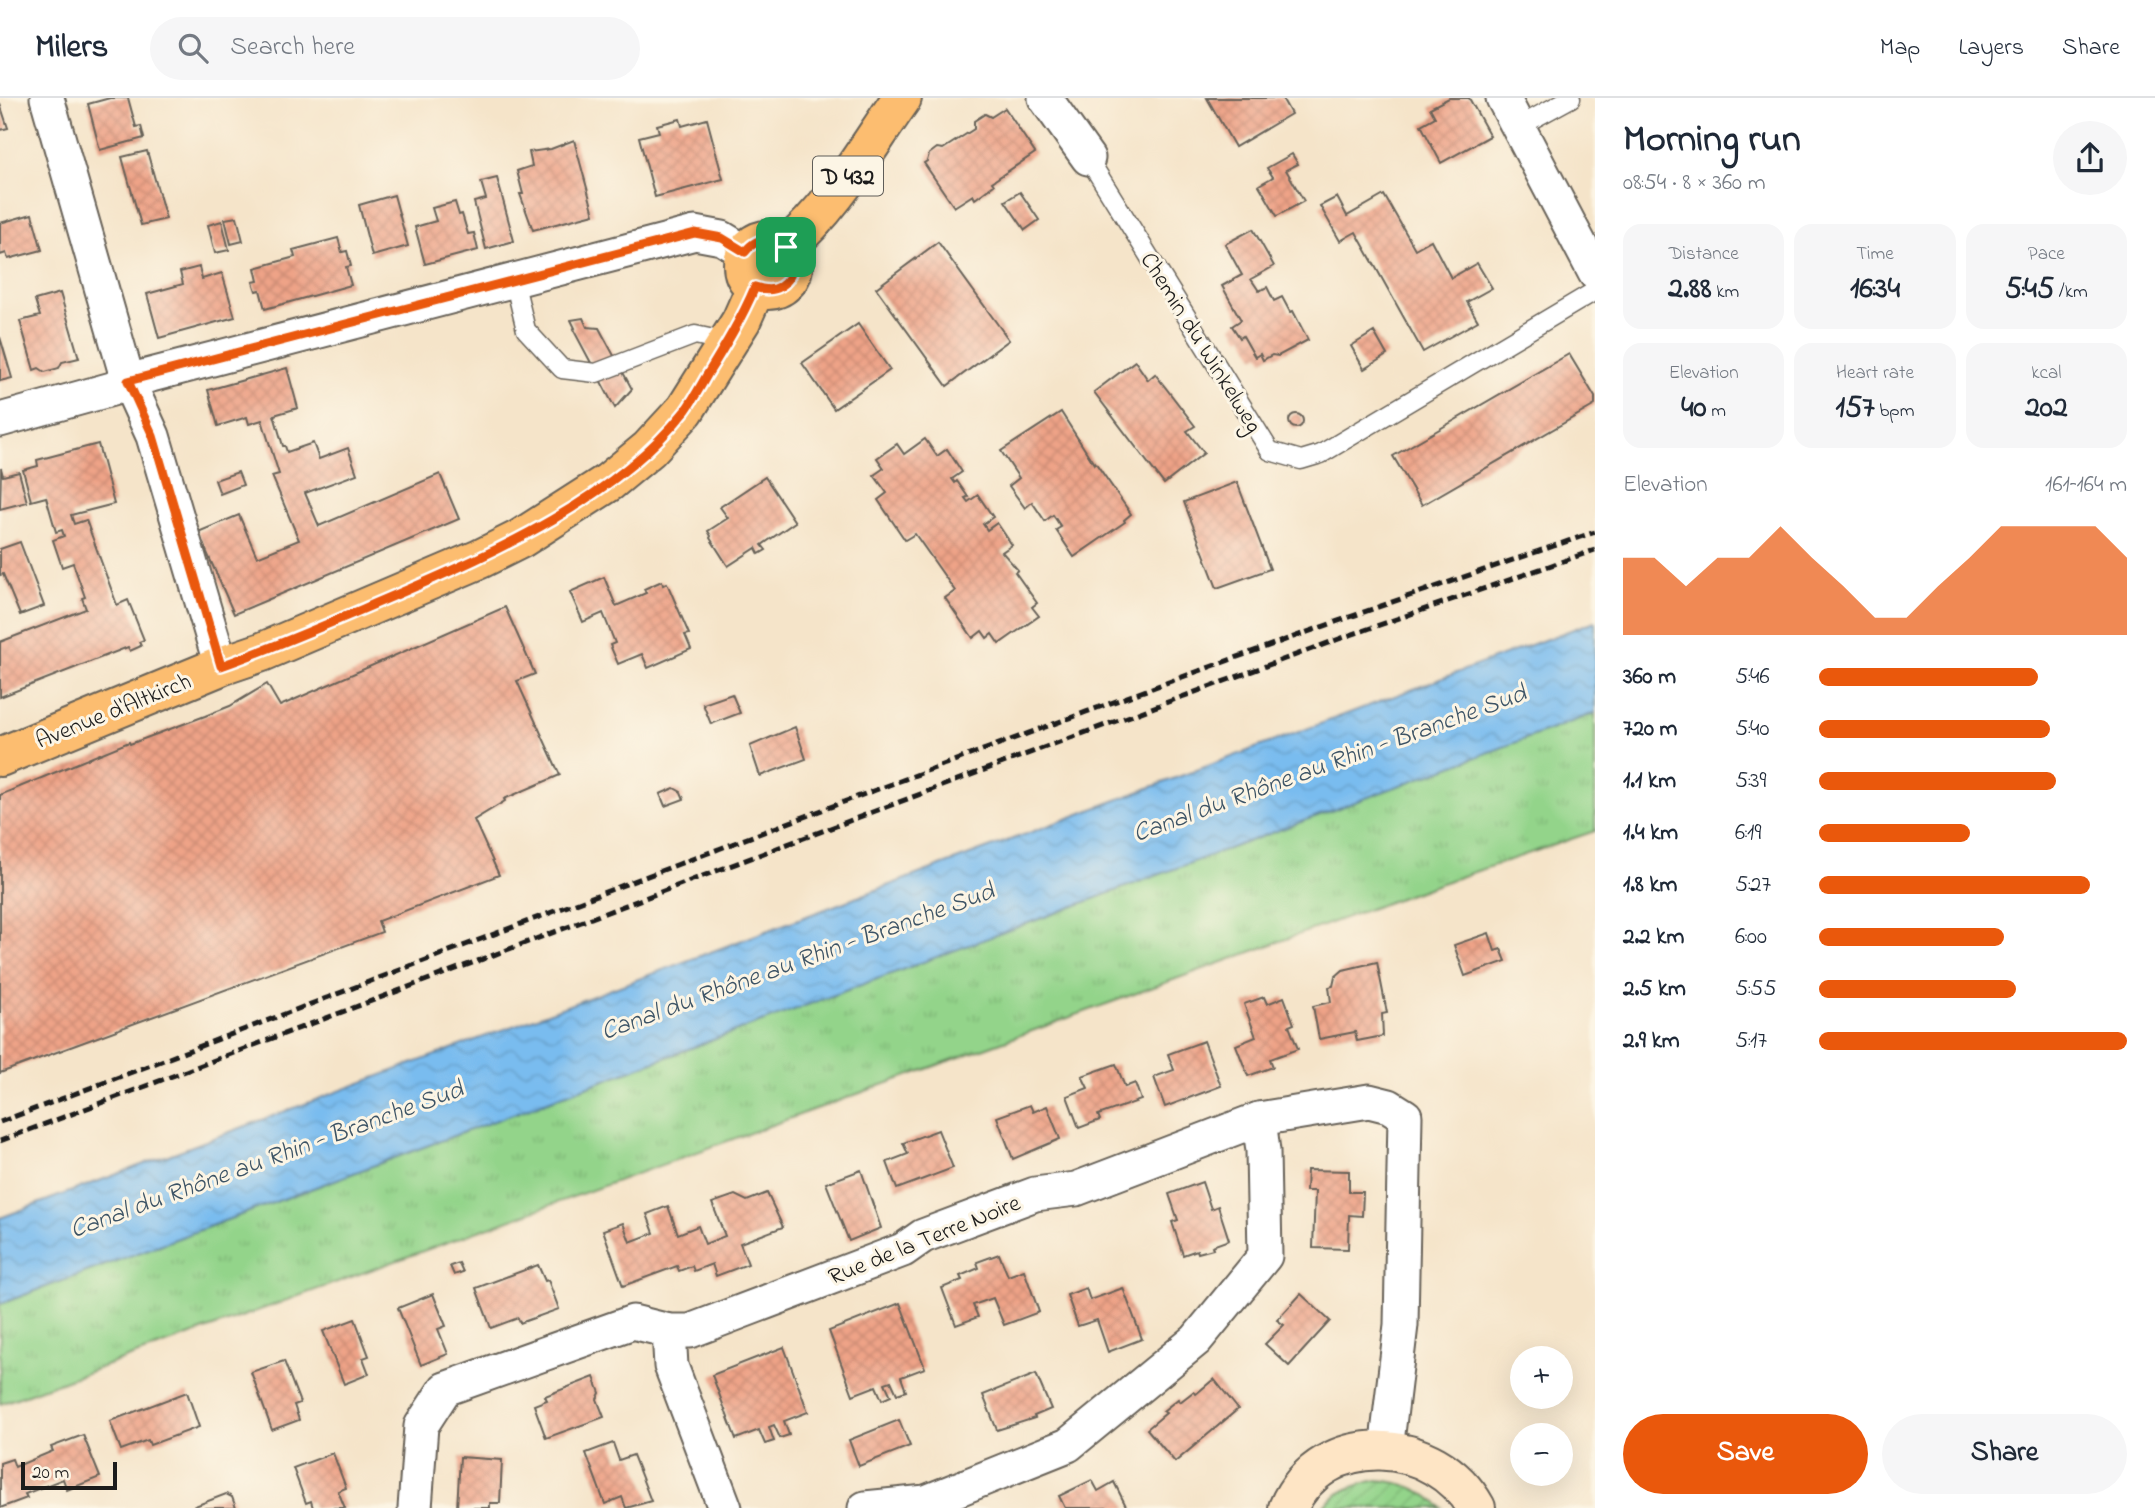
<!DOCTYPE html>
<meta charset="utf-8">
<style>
body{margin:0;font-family:"Indie Flower",sans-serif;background:#f6f6f7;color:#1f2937;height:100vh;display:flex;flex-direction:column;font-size:26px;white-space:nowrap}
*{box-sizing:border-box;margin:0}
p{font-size:23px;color:#747a83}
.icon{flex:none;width:38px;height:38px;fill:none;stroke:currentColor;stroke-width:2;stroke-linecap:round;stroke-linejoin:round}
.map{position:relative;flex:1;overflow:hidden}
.sheet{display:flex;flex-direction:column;background:#fff;width:560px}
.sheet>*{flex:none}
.tools{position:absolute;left:1510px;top:1248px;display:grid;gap:14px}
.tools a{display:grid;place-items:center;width:63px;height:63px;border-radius:50%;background:#fff;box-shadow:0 7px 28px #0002;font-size:35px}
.scale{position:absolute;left:21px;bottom:18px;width:96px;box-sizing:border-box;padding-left:7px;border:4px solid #1c1c1c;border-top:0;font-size:19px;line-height:24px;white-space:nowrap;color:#1c1c1c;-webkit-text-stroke:5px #fcf5e5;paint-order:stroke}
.pin{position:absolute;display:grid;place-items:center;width:60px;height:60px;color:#fff;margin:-30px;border-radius:14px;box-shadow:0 4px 10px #0006}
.round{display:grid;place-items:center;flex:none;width:74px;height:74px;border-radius:37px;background:#f6f6f7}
.summary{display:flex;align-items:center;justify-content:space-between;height:119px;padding:0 28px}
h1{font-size:38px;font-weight:700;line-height:52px}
.figures{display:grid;grid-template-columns:repeat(3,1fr);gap:10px;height:119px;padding:7px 28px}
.figures div{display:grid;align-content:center;border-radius:18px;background:#f6f6f7;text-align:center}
.figures b{font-size:30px;font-weight:700}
.figures small{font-size:19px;font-weight:400}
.figures p{font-size:19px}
.chart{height:196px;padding:14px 28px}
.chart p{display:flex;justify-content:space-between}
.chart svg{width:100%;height:126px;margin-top:7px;fill:#ea580c;opacity:.7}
.button{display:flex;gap:14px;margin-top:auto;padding:14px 28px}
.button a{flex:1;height:80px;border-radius:42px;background:#ea580c;color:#fff;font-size:28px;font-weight:700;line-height:80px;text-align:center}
.button a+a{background:#f6f6f7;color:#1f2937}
ul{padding:0 28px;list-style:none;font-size:23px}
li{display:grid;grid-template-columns:112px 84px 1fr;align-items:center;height:52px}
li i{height:18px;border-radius:9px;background:#ea580c}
header{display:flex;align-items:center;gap:42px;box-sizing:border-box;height:98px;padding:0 35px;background:#fff;border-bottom:2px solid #e0e1e3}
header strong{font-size:33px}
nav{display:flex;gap:38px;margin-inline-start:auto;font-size:24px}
.search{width:490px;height:63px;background:#f6f6f7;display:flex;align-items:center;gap:18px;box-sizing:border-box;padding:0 24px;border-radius:38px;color:#747a83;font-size:26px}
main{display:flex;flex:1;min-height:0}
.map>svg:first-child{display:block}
.grass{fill:url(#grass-tufts);stroke:#587853;stroke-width:2}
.garden{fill:url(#garden-furrows);stroke:#587853;stroke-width:2}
.water{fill:url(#water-waves);stroke:#4a6c86;stroke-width:2}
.building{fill:url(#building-cross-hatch)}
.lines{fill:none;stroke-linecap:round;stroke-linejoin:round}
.lane-casing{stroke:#686259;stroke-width:21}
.street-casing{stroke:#686259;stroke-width:37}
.secondary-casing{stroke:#686259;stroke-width:42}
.primary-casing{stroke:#686259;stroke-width:42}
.lane{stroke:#fff;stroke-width:18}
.street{stroke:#fff;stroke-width:33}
.secondary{stroke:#fee5c5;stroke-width:38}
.primary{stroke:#fcbd6f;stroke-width:38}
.rail{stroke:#1c1c1c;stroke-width:5;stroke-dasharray:10 5;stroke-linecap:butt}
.route-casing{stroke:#fff;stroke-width:14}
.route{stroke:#ea580c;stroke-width:9}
.labels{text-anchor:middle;stroke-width:6;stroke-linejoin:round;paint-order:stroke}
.shield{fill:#fcf5e5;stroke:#5f5d58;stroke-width:2}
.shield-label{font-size:23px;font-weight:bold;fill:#1c1c1c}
.street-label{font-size:24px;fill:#1c1c1c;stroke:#fcf5e5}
.water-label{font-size:26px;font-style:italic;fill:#3d5466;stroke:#fcf5e5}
</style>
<header>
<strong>Milers</strong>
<div class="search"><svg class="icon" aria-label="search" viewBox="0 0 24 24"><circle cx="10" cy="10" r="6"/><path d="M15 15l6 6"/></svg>Search here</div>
<nav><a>Map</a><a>Layers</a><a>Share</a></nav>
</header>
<main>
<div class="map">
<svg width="1595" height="1410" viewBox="0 0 1595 1410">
<defs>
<pattern id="grass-tufts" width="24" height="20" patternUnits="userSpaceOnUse" patternTransform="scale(1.75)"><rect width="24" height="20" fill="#93d48a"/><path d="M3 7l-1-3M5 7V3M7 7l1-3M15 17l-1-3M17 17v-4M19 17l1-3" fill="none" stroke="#7eb576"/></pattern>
<pattern id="garden-furrows" width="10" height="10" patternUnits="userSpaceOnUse" patternTransform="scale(1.75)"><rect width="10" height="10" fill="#93d48a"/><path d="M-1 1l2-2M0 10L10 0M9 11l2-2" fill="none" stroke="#7eb576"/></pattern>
<pattern id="water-waves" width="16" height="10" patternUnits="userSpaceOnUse" patternTransform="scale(1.75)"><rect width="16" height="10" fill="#79bcef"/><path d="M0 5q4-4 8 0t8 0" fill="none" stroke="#68a1cc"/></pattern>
<pattern id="building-cross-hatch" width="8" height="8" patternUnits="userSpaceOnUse" patternTransform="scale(1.75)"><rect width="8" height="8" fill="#eea387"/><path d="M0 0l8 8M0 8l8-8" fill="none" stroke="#cc8c74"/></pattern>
</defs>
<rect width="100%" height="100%" fill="#fcf5e5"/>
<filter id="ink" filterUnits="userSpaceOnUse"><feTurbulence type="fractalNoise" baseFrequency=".0143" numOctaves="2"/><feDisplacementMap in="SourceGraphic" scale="14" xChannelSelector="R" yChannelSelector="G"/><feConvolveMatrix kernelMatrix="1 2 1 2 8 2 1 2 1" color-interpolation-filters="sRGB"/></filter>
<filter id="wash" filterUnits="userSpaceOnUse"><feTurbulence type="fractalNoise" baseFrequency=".00686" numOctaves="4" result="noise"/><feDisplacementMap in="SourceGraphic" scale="28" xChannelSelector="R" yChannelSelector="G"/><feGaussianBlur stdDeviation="1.57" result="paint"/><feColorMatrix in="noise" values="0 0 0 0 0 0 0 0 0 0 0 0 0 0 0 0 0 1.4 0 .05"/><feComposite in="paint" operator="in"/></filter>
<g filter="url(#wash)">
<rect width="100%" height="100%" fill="#f5e4c9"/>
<polygon class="grass" points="1595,615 1595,733 1433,788 0,1306 0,1206"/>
<path class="garden" d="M1377,1382C1403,1384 1423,1391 1442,1410H1322C1337,1393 1355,1387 1377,1382Z"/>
<polygon class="water" points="1595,523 1595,615 0,1206 0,1120"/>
<g id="blocks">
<g class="building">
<polygon points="110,0 128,0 136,29 141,28 144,40 100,52 88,6"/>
<polygon points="1207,0 1282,0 1291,16 1235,49"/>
<polygon points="1449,0 1469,0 1490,38 1441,65 1421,27 1435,19 1430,10"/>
<polygon points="0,6 8,30 0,32"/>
<polygon points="1005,10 1035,55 992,84 994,87 975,101 973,97 954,109 924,65 927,63 929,56 937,50 943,51 974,31 974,23 985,16 991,19"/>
<polygon points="680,21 682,28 707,21 723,81 655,99 639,39 659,34 657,27"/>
<polygon points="574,42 594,116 533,132 520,96 523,96 517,73 532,68 529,54 551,51"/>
<polygon points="147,53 166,121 141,127 122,59"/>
<polygon points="1292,56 1298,66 1286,72 1304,103 1277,118 1259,87 1273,79 1267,70"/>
<polygon points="497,80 514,143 486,151 474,104 486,101 481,84"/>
<polygon points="1020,94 1039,122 1025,132 1005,103"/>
<polygon points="394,97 408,148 372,158 359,107"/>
<polygon points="1384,97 1415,151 1431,142 1451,180 1477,165 1492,190 1467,204 1478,223 1423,254 1356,134 1340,143 1320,108 1337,99 1347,118"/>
<polygon points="455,104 459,117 462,116 468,136 474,135 478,152 425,166 415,129 436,123 432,110"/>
<polygon points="32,116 42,152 8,161 6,155 0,157 0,125"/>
<polygon points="237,119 243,143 231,146 225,121"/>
<polygon points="222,123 229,152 215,155 208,127"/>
<polygon points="1253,131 1274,168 1251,181 1259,193 1267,189 1274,203 1282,199 1290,214 1293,213 1308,242 1278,258 1272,257 1263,262 1260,256 1255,259 1243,238 1240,240 1232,228 1241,222 1222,188 1242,177 1225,146"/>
<polygon points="338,140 342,154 347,153 351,168 346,169 351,187 265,211 260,192 256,193 253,184 258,183 255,170 295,159 293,152"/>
<polygon points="938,144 1009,242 947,288 876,190"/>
<polygon points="199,169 202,181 222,175 235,219 159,240 147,196 183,186 180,174"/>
<polygon points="60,195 79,260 62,264 59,270 45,274 39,270 34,272 20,223 40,218 35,202"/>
<polygon points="583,220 587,229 599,230 632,291 615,310 573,231 575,230 571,222"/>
<polygon points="858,226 890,272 834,311 802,265"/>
<polygon points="1374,234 1387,257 1364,271 1351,248"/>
<polygon points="0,239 12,280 0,283"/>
<polygon points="1569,256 1595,299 1595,307 1422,407 1393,358"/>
<polygon points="1135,263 1148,282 1155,276 1195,328 1187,333 1204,355 1164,386 1094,294"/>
<polygon points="287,270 298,310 274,317 283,348 285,348 287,354 313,345 319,361 348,350 357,376 305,395 319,428 440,376 459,421 234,516 198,434 239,417 257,459 299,442 272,378 279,376 262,322 249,326 247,319 218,328 208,292"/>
<polygon points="1061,314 1094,366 1095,364 1131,416 1124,422 1125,424 1074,459 1056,432 1061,429 1053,417 1045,423 1032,404 1025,410 1009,388 1019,380 1001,353"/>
<circle cx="1296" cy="323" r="7"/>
<polygon points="925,341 937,358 947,351 962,374 952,381 955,385 957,383 968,399 965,400 968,404 978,397 993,419 983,426 987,432 997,425 1012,447 1002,454 1018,472 1015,474 1037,505 1032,509 1039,518 999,546 992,536 987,540 982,533 973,540 945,500 955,493 915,436 905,442 878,402 887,395 874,377 884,370 877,360 897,346 904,356"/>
<polygon points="98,346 114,406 71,417 74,426 86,422 117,507 128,502 144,542 139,544 141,548 130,553 128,549 0,599 0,544 86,511 82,500 85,499 73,465 62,469 53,442 64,438 62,432 56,434 46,399 31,403 23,372 38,368 37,362"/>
<polygon points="1,370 3,378 19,374 27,404 0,411"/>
<polygon points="238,374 243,387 220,396 215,382"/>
<polygon points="765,379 795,424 762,447 766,452 759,456 756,450 728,468 710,440 711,438 708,433 728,420 720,409"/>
<polygon points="1237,384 1270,471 1217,490 1184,404"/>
<polygon points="20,444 44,508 20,517 3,476 0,477 0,451"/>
<polygon points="604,479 616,508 646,495 644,491 662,483 663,487 667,485 689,536 685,537 691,551 648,570 642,556 618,566 610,547 615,545 603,515 583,524 570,494"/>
<polygon points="505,509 535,576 517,583 560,677 504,701 505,703 474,722 499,777 378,823 382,834 0,975 0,697 129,644 130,646 205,618 230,608 267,586 280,608"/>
<polygon points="732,596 740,615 711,626 703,606"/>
<polygon points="795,629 806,661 760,678 750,648"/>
<polygon points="674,690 681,694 684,701 665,708 660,696"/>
<polygon points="1489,835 1495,853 1501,851 1506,863 1465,878 1454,847"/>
<polygon points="1377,864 1387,915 1382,916 1383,938 1357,943 1355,934 1319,941 1313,908 1331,904 1329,889 1333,888 1335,879 1343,872"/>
<polygon points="1264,899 1267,906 1284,899 1294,926 1289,928 1298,951 1270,961 1273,969 1248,978 1236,947 1256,939 1244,906"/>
<polygon points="1204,943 1221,988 1165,1009 1154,979 1174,972 1168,956"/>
<polygon points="1116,966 1125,989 1135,985 1141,1002 1098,1017 1100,1022 1079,1030 1067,998 1088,990 1082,978"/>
<polygon points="1030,1007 1033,1014 1047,1008 1060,1041 1013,1061 997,1019"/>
<polygon points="938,1032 953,1070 897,1091 887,1064 908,1056 903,1045"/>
<polygon points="861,1072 881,1130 849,1143 826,1085"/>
<polygon points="1307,1072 1349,1073 1349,1094 1363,1094 1362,1118 1349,1117 1348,1151 1313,1150 1315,1093 1306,1093"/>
<polygon points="1202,1084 1211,1111 1218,1108 1229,1142 1212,1148 1213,1151 1198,1155 1197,1152 1183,1157 1172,1124 1178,1122 1169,1096"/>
<polygon points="767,1095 783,1129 740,1145 748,1166 716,1178 712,1166 694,1173 692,1168 679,1173 677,1168 623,1188 603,1132 623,1125 630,1144 654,1135 647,1116 668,1108 678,1136 698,1128 705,1146 725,1138 712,1105 735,1097 747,1103"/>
<polygon points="999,1156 1008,1178 1024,1172 1039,1214 1004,1227 993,1200 973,1207 978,1219 956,1227 942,1190 962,1182 960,1178 979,1170 977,1164"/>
<polygon points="459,1165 463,1174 454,1177 450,1168"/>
<polygon points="538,1167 545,1183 548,1182 559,1211 520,1225 518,1220 491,1230 476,1190"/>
<polygon points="1086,1190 1090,1202 1123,1190 1142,1241 1108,1254 1097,1222 1078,1228 1067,1197"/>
<polygon points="433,1196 446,1228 438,1231 448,1256 421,1267 398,1210"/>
<polygon points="1301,1196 1330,1223 1289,1268 1265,1246 1284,1227 1277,1222"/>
<polygon points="900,1205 925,1270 901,1279 906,1293 897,1296 891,1283 885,1285 891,1298 882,1302 876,1288 853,1297 829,1233"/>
<polygon points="355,1221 369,1258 363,1260 369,1276 344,1286 323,1233"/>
<polygon points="784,1249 808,1314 784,1323 789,1337 780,1340 774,1327 769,1329 774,1343 765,1346 759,1332 736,1341 712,1277"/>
<polygon points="284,1263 300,1305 294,1307 299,1322 272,1332 251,1274"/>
<polygon points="1036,1276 1051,1311 1034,1318 1035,1320 997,1332 983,1297"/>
<polygon points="594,1279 600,1295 597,1301 604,1319 546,1340 534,1307 547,1302 545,1298"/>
<polygon points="1214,1281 1238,1311 1175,1364 1147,1331 1166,1315 1163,1313 1178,1301 1180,1304 1193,1294 1196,1296"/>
<polygon points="187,1294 199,1329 150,1347 148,1342 121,1352 110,1323"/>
<polygon points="899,1322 910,1348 859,1368 849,1342"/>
<polygon points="83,1337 100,1379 67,1392 63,1381 25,1396 27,1400 0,1410 0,1365 12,1361 15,1369 53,1353 51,1349"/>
<polygon points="613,1345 619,1362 633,1357 651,1403 626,1410 622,1399 605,1406 586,1355"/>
<polygon points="333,1355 346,1390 338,1393 345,1410 313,1410 311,1403 306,1405 293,1370"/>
<polygon points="460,1359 502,1362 500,1405 490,1405 490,1410 457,1410"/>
<polygon points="1092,1382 1098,1393 1114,1384 1127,1410 1065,1410 1059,1398"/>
<polygon points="226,1396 232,1399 236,1410 190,1410"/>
</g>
</g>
</g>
<g filter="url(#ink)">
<use href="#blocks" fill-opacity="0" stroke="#686259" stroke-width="2"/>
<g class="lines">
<defs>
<g id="lane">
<polyline points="1518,29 1571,0"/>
<polyline points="1088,60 1270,353 1301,362 1321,356 1595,193"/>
<polyline points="514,182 526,232 562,271 596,275 695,237 728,244"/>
</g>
<g id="street">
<polyline points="47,0 128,283 153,338 221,568"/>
<polyline points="1045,0 1088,60"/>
<polyline points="1503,0 1595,175"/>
<polyline points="0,322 112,291 128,283 695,135 722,140 745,154"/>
<polyline points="669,1233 671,1268 725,1410"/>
<polyline points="415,1410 421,1328 445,1291 633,1224 669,1233 690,1233 903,1152 923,1138 1035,1096 1076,1091 1259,1021 1369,1003 1389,1008 1405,1018 1401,1227 1386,1352"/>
<polyline points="865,1410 926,1404 1068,1347 1196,1242 1265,1158 1263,1053 1259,1021"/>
</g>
<path id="secondary" d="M1288,1410C1323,1330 1436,1337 1476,1410"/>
<g id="primary">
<circle cx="768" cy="167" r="25"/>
<path d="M786,149C834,109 866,51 902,0"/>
<polyline points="0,659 221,568 262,554 480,461 520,441 609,384 649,351 685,312 741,223 756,189"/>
</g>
</defs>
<use href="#lane" class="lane-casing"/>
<use href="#street" class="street-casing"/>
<use href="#secondary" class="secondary-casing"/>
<use href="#primary" class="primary-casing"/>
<use href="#lane" class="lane"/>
<use href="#street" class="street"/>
<use href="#secondary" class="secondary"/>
<use href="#primary" class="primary"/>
<g class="rail">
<path d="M0,1024C530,824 1058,616 1595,434"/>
<polyline points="0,1043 1016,660 1339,541 1595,452"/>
</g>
</g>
</g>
<g class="lines" filter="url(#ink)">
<defs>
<path id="route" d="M695,135L722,140L745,154C751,146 758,141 769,141C807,143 797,205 755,189C742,220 725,248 707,277C700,289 693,302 685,313C615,401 498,453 398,496C339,521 281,547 221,568L153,338L128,283Z"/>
</defs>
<use href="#route" class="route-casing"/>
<use href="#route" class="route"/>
</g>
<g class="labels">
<rect class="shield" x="813" y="58.5" width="70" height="39" rx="5"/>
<g class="shield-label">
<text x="848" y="86">D 432</text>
</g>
<g class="street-label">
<text transform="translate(1202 244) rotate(58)" y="8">Chemin du Winkelweg</text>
<text transform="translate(113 612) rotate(-22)" y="8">Avenue d'Altkirch</text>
<text transform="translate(924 1141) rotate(-22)" y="8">Rue de la Terre Noire</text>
</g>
<g class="water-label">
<text transform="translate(1329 664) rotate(-20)" y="9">Canal du Rhône au Rhin - Branche Sud</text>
<text transform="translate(797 862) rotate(-20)" y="9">Canal du Rhône au Rhin - Branche Sud</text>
<text transform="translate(266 1060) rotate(-20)" y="9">Canal du Rhône au Rhin - Branche Sud</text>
</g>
</g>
</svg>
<div class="tools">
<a>+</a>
<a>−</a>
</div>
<div class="scale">20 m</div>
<div class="pin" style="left:786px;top:149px;background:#1e9e55"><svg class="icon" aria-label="arrive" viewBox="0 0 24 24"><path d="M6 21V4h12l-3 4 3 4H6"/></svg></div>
</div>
<section class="sheet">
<div class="summary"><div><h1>Morning run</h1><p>08:54 · 8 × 360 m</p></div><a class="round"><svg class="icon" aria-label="share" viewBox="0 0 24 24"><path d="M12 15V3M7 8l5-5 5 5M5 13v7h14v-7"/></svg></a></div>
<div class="figures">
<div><p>Distance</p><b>2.88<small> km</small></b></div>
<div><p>Time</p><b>16:34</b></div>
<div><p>Pace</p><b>5:45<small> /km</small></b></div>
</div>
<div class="figures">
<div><p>Elevation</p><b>40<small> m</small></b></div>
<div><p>Heart rate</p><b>157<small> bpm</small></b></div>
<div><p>kcal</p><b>202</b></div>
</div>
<div class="chart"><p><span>Elevation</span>161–164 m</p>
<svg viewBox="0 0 160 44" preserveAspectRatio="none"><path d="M0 44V17L10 17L20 27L30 17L40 17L50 6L60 17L70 27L80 38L90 38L100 27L110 17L120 6L130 6L140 6L150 6L160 17V44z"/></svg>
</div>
<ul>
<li><b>360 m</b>5:46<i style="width:71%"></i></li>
<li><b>720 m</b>5:40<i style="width:75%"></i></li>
<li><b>1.1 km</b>5:39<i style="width:77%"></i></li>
<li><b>1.4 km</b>6:19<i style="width:49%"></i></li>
<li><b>1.8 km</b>5:27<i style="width:88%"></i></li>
<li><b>2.2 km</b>6:00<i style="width:60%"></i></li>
<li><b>2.5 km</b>5:55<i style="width:64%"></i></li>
<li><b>2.9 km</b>5:17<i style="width:100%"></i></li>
</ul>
<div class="button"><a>Save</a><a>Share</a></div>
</section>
</main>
